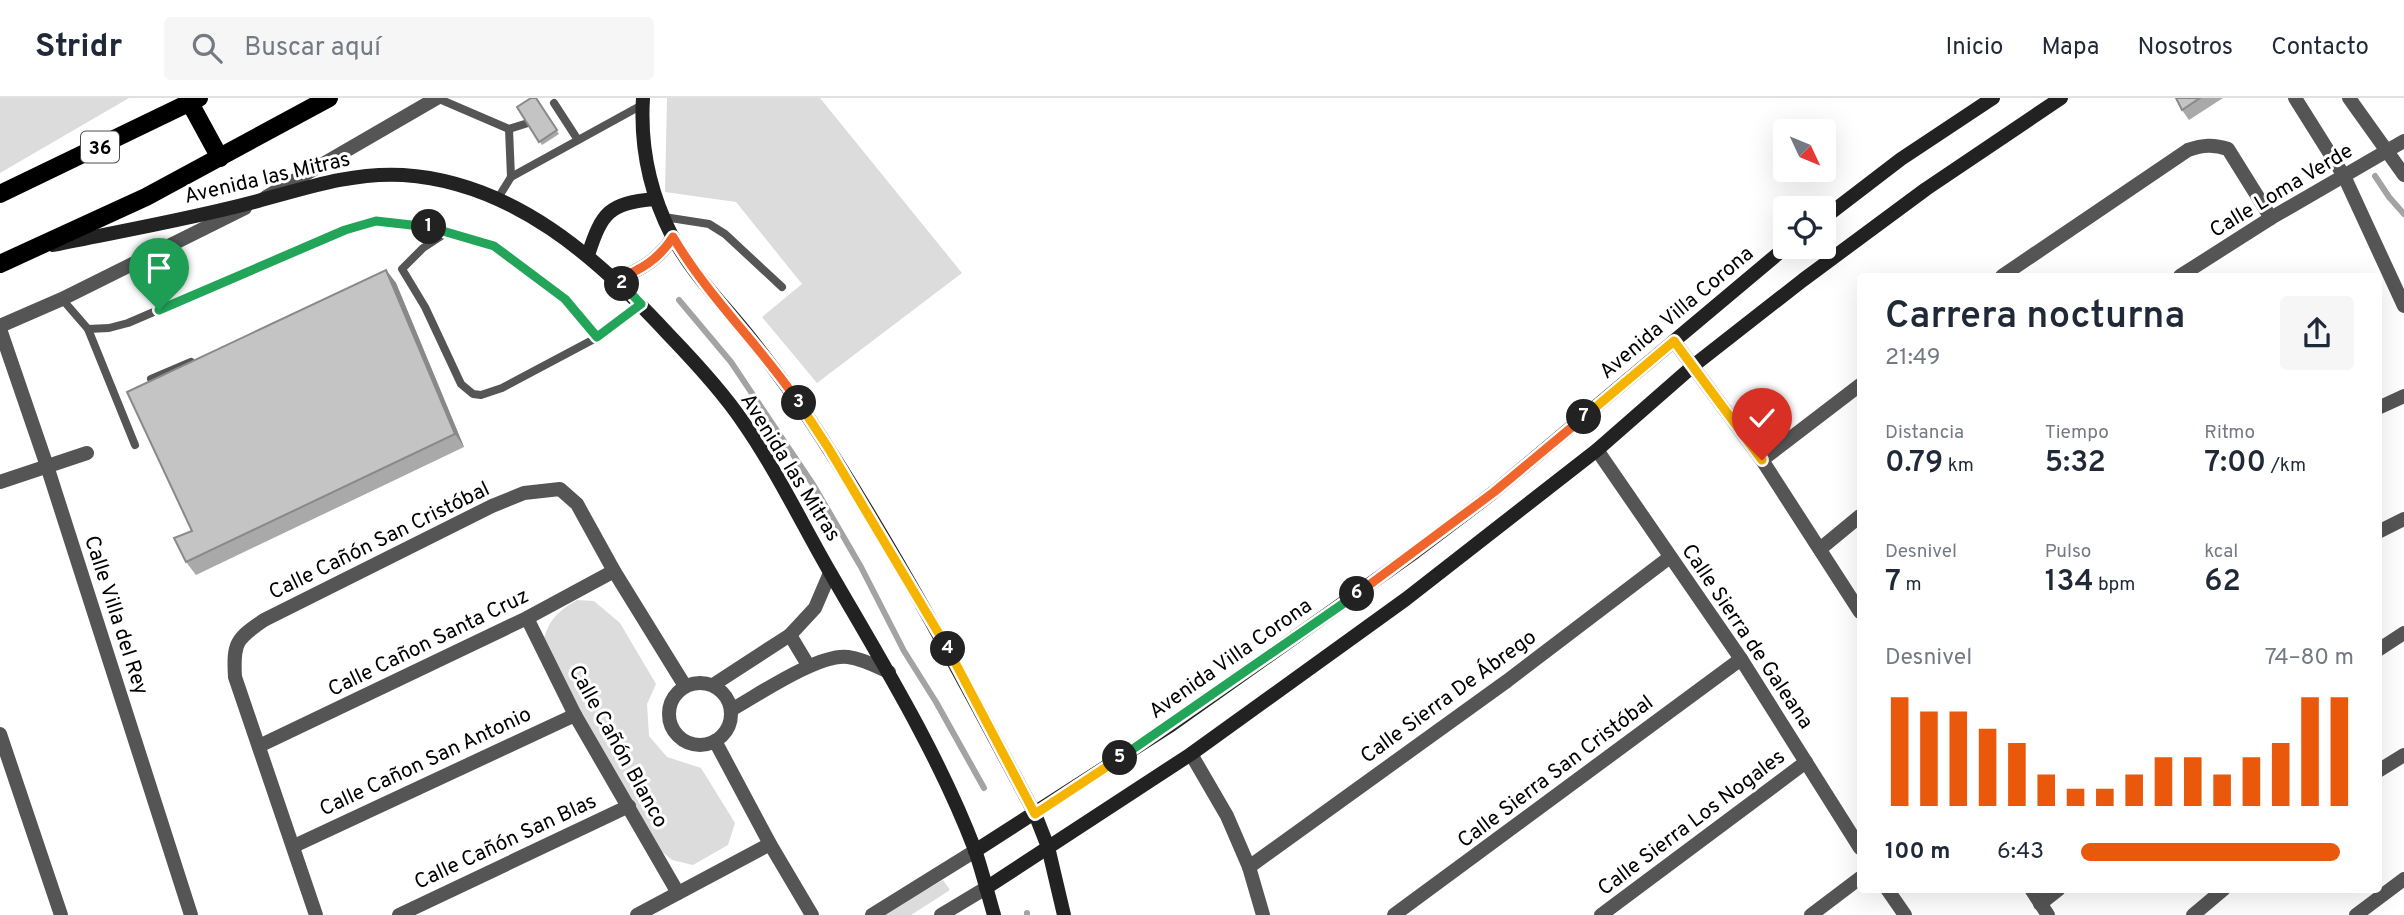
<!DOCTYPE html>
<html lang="es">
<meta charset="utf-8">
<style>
body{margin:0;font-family:Overpass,sans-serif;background:#f6f6f7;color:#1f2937;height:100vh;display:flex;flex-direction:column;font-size:26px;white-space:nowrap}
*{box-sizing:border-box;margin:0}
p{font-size:23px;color:#747a83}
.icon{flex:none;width:38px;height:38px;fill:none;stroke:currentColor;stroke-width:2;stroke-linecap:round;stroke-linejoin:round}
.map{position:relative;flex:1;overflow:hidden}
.details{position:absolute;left:1857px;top:175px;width:525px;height:620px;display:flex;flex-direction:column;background:#fff;border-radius:7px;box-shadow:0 7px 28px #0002}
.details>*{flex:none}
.needle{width:46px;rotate:134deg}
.tools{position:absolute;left:1773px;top:21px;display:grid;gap:14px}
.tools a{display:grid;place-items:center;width:63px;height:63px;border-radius:7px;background:#fff;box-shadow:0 7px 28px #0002;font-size:35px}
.pin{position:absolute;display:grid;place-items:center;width:60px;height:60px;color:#fff;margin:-72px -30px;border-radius:50% 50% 50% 0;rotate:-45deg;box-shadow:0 0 7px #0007}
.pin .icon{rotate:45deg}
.km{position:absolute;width:35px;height:35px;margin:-18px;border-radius:50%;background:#222;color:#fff;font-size:19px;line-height:35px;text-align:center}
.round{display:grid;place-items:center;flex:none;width:74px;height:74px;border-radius:7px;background:#f6f6f7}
.summary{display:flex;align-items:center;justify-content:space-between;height:119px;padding:0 28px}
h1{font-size:38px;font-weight:600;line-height:52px}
.stats{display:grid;grid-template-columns:repeat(3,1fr);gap:10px;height:119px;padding:7px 28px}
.stats div{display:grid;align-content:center}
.stats b{font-size:30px;font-weight:600}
.stats small{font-size:19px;font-weight:400}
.stats p{font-size:19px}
.chart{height:196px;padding:14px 28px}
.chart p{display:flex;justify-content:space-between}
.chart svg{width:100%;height:126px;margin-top:7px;stroke:#ea580c;stroke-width:6}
ul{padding:0 28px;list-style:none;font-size:23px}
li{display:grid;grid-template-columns:112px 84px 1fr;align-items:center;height:52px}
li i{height:18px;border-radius:9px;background:#ea580c}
header{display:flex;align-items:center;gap:42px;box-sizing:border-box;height:98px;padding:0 35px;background:#fff;border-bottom:2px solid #e0e1e3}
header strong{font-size:33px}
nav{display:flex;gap:38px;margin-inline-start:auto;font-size:24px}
.search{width:490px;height:63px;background:#f6f6f7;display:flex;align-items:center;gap:18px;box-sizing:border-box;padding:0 24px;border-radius:7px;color:#747a83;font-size:26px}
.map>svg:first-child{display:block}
.green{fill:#dcdcdc}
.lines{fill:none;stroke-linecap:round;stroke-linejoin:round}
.stream{stroke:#a3a3a3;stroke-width:6}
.lane{stroke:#555;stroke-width:8}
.street{stroke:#555;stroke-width:14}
.secondary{stroke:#222;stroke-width:14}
.primary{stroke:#000;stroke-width:18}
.wall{fill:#a9a9a9}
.shaded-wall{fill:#898989}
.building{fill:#c4c4c4;stroke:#898989;stroke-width:2}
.split-1-casing{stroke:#fff;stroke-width:14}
.split-2-casing{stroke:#fff;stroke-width:14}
.split-3-casing{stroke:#fff;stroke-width:14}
.split-4-casing{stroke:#fff;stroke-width:14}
.split-5-casing{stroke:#fff;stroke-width:14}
.split-6-casing{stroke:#fff;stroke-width:14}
.split-7-casing{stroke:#fff;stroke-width:14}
.split-8-casing{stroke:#fff;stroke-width:14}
.split-1{stroke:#22a559;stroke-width:9}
.split-2{stroke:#22a559;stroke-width:9}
.split-3{stroke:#f0652b;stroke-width:9}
.split-4{stroke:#f5b400;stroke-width:9}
.split-5{stroke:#f5b400;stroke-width:9}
.split-6{stroke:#22a559;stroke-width:9}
.split-7{stroke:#f0652b;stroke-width:9}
.split-8{stroke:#f5b400;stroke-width:9}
.labels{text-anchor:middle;stroke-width:6;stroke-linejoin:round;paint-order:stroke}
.shield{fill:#fff;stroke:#4c4c4c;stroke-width:2}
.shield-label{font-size:19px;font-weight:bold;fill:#000}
.street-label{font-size:21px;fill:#000;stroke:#fff}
</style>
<header>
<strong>Stridr</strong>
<div class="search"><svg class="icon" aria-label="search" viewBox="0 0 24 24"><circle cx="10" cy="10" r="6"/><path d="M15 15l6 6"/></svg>Buscar aquí</div>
<nav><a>Inicio</a><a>Mapa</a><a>Nosotros</a><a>Contacto</a></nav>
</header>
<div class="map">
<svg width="2404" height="817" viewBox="0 0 2404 817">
<rect width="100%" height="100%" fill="#fff"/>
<g class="green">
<polygon points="0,0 129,0 0,75"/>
<polygon points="667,0 820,0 962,175 817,285 762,219 802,186 736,104 665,94"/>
<path d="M577,502L594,503L620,525L656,586L647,606L649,638L667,659L701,670L735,725L728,747L693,767L672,762L662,754L542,549C547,524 555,515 577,502Z"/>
<polygon points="943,782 950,792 911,817 882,817"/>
</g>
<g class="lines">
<g class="stream">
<polyline points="2375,78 2389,99 2404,116"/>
<polyline points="679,202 731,264 814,388 861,469 904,553 936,604 984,690"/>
<polyline points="1027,815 1027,817"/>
</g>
<g class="lane">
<polyline points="437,0 509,31 528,25"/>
<polyline points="554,5 578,42"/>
<polyline points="511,79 642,7"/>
<polyline points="498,100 511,79 509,31"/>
<polyline points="664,119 709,126 725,136 782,189"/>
<polyline points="446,135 423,150 402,171 425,209 461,286 473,296 481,297 502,290 598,239 641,206"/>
<polyline points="62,201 88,231 109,230 128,225 345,132 376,123 424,127 494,148 565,201 598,239"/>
<polyline points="88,231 135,347"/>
<polyline points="151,281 191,264"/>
</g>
<g class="street">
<polyline points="2295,0 2344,78 2404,208"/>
<polyline points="2349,0 2404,77"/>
<polyline points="266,99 437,0"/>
<path d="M2002,178L2188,52C2203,47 2213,46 2228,51L2271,120"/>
<polyline points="2180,178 2271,120 2404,43"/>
<polyline points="0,228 62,201 245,110"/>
<polyline points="0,231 47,368 191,817"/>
<polyline points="1674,243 1762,362 1860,514"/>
<polyline points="2378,310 2404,298"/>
<polyline points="1597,352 1741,561 1860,750"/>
<polyline points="1762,362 1860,287"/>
<polyline points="0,384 87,355"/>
<polyline points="2378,434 2404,421"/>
<polyline points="1820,451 1860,418"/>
<polyline points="527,520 575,617 678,795"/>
<polyline points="790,537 808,567"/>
<polyline points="2378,552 2404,535"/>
<circle cx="700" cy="616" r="31"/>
<polyline points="713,587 790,537 815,510 830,475"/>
<path d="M731,612C758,597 819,555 848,559C863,561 876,568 889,574"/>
<polyline points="0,636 61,817"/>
<polyline points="715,643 770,746 812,817"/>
<polyline points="259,648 527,520 614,473"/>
<polyline points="1191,656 1227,718 1249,769 1263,817"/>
<polyline points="2378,673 2404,657"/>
<polyline points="294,748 575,617"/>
<polyline points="1249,769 1507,583 1670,459"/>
<polyline points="1887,791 1905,817"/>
<polyline points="2031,791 2048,817"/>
<polyline points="2040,806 2059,791"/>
<path d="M316,817L235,579C233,545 236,541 264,522L492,408L524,395L560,391L577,406L614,473L685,588"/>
<polyline points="399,817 629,708"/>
<polyline points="637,817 770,746"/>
<polyline points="872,817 975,753"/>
<polyline points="941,817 986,790"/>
<polyline points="1394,817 1741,561"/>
<polyline points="1601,817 1806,664"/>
<polyline points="1811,817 1860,780"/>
<polyline points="2193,817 2224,791"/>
<polyline points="2356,817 2404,781"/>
</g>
<g class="secondary">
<path d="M643,0C640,48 650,95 672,138C692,175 720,203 746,235C767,261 787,288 806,316C891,444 963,580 1035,716L1048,749L1064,817"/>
<polyline points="1824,120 1901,61 1993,0"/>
<path d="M53,147C121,133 191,121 258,103C306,90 353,74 403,77C513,84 598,160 669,237C695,264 722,293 743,324C777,373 802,426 831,476C883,566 938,655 975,752C982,773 988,796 994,817"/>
<path d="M588,157C602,114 609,105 655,101"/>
<path d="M617,181C641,172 659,161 673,139"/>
<polyline points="975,753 1171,627 1415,454 1494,394 1786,149"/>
<polyline points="986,790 1191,656 1406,501 1597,352 1693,268 1803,182 1926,91 2061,0"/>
</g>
<g class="primary">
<polyline points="190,5 220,60"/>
<polyline points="0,96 199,0"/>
<polyline points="0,166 146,99 329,0"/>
</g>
</g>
<g class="wall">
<polygon points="536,0 559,36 542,47 517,9"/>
<polygon points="2176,0 2223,0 2189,22 2182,12"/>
<polygon points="386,172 396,185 464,349 196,477 186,464 192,433"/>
</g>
<polygon class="shaded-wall" points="386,172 396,185 464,349 455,336"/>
<g class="building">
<polygon points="531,0 536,0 557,32 539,44 517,9"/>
<polygon points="2176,0 2200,0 2182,12"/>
<polygon points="386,172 455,336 186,464 174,440 192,433 127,294"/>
</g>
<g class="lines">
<defs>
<polyline id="split-1" points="159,212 345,132 376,123 429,129"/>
<polyline id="split-2" points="429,129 494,148 565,201 597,239 641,206 622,186"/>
<path id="split-3" d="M622,186L617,181C641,172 659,161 673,139C708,199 760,247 799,305"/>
<polyline id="split-4" points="799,305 829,351 948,551"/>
<polyline id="split-5" points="948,551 1035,716 1120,660"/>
<polyline id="split-6" points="1120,660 1357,496"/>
<polyline id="split-7" points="1357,496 1494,394 1584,319"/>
<polyline id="split-8" points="1584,319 1674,243 1762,362"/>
</defs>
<use href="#split-1" class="split-1-casing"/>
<use href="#split-2" class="split-2-casing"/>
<use href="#split-3" class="split-3-casing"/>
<use href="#split-4" class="split-4-casing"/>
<use href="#split-5" class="split-5-casing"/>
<use href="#split-6" class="split-6-casing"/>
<use href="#split-7" class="split-7-casing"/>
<use href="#split-8" class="split-8-casing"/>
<use href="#split-1" class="split-1"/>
<use href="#split-2" class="split-2"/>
<use href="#split-3" class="split-3"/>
<use href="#split-4" class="split-4"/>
<use href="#split-5" class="split-5"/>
<use href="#split-6" class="split-6"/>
<use href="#split-7" class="split-7"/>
<use href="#split-8" class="split-8"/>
</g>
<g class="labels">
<rect class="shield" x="81" y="33.5" width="38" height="31" rx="5"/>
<g class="shield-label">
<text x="100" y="56">36</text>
</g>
<g class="street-label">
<text transform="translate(267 79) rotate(-13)" y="7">Avenida las Mitras</text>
<text transform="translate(2281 92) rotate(-31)" y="7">Calle Loma Verde</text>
<text transform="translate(1676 214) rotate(-40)" y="7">Avenida Villa Corona</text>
<text transform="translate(791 369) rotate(58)" y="7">Avenida las Mitras</text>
<text transform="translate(379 442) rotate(-26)" y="7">Calle Cañón San Cristóbal</text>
<text transform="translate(117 517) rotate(72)" y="7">Calle Villa del Rey</text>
<text transform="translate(1748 538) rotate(56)" y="7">Calle Sierra de Galeana</text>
<text transform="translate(428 544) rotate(-26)" y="7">Calle Cañon Santa Cruz</text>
<text transform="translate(1230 560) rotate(-35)" y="7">Avenida Villa Corona</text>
<text transform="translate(1448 598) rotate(-36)" y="7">Calle Sierra De Ábrego</text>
<text transform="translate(619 648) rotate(61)" y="7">Calle Cañón Blanco</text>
<text transform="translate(425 663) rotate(-25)" y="7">Calle Cañon San Antonio</text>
<text transform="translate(1555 673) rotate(-37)" y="7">Calle Sierra San Cristóbal</text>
<text transform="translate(1691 724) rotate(-37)" y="7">Calle Sierra Los Nogales</text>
<text transform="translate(505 743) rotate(-25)" y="7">Calle Cañón San Blas</text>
</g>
</g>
</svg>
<div class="tools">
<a><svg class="needle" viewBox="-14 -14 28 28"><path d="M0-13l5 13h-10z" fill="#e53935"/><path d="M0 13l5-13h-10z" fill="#747a83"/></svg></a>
<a><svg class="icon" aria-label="locate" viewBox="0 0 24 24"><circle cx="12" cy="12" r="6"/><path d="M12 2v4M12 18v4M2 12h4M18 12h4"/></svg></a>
</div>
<div class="pin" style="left:159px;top:212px;background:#1e9e55"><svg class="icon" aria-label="arrive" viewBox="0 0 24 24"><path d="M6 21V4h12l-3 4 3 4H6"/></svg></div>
<div class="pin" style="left:1762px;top:362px;background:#d93025"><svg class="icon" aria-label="check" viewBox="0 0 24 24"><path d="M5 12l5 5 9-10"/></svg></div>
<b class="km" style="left:429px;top:129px">1</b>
<b class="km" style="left:622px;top:186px">2</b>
<b class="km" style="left:799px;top:305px">3</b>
<b class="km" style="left:948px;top:551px">4</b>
<b class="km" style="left:1120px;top:660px">5</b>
<b class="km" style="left:1357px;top:496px">6</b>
<b class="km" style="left:1584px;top:319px">7</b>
<section class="details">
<div class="summary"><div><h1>Carrera nocturna</h1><p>21:49</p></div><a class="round"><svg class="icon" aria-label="share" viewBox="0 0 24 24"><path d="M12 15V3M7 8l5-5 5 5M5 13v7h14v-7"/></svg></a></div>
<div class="stats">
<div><p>Distancia</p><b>0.79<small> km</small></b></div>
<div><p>Tiempo</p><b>5:32</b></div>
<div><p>Ritmo</p><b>7:00<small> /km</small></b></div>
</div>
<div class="stats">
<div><p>Desnivel</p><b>7<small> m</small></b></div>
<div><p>Pulso</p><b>134<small> bpm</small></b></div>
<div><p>kcal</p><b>62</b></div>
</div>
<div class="chart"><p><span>Desnivel</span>74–80 m</p>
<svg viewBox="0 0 160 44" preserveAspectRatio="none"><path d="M5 44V6M15 44V11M25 44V11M35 44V17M45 44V22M55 44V33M65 44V38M75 44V38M85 44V33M95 44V27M105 44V27M115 44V33M125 44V27M135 44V22M145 44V6M155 44V6"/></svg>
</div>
<ul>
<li><b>100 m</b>6:43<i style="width:95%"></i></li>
</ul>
</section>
</div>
